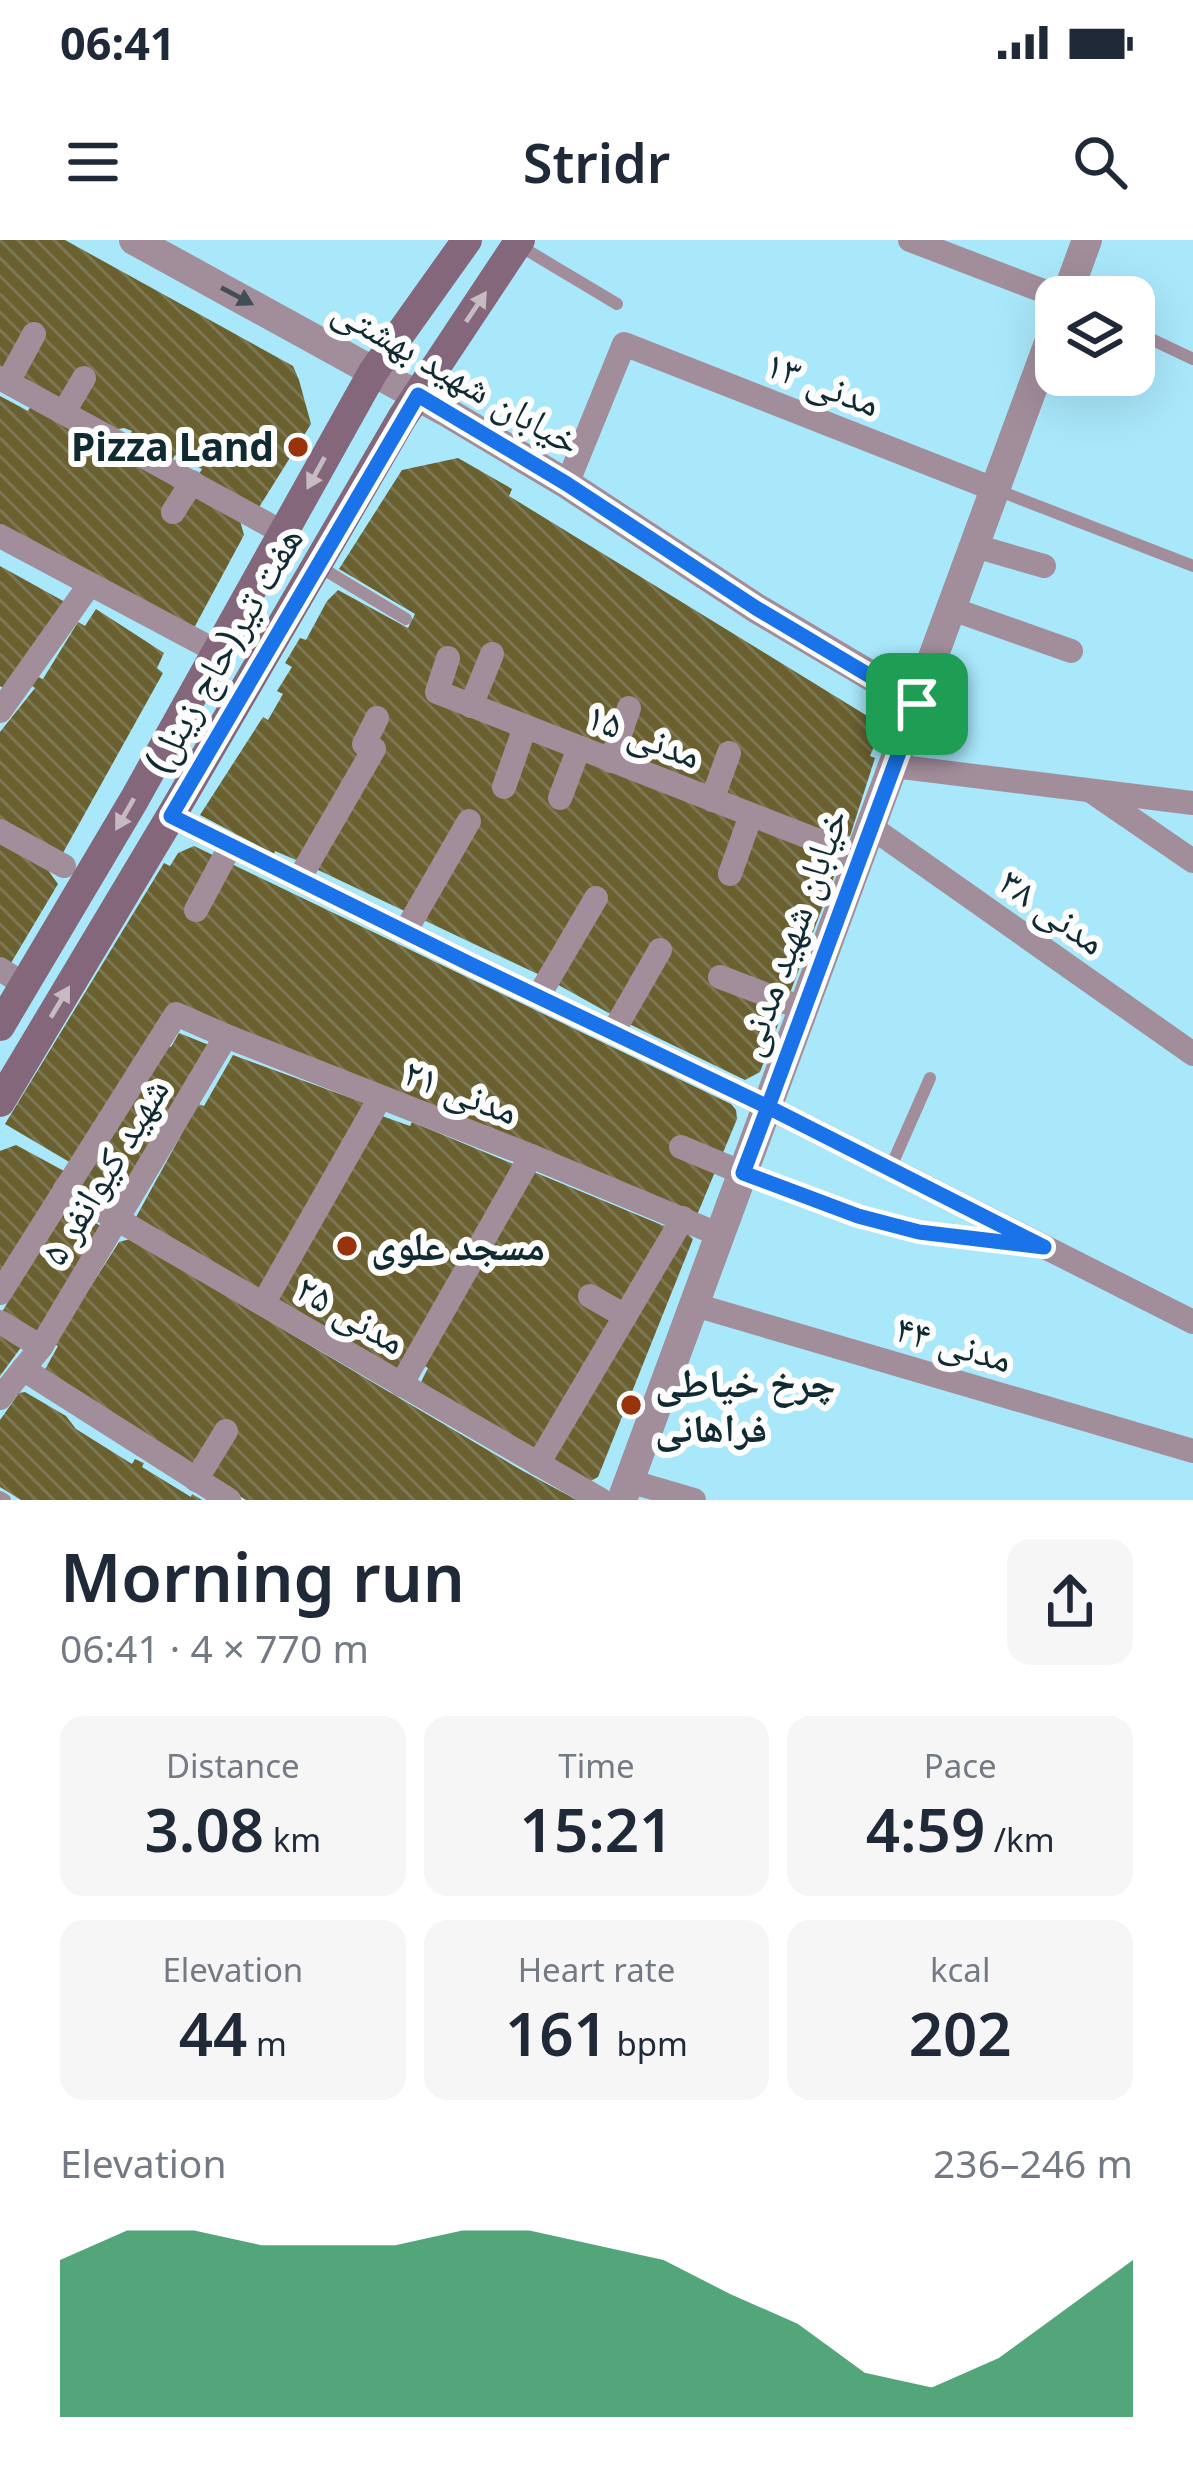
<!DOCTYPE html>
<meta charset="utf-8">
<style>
body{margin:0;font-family:"Noto Sans","Noto Naskh Arabic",sans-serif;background:#f6f6f7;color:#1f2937;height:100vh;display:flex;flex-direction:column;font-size:45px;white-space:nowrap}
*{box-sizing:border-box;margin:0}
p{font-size:39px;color:#747a83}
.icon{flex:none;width:66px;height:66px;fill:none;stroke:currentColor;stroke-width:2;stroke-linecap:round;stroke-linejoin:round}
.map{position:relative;height:1260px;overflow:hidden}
.panel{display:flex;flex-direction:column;background:#fff;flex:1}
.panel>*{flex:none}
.controls{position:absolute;left:1035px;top:36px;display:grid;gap:24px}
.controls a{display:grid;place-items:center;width:120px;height:120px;border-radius:24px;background:#fff;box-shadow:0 12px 48px #0002;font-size:60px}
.pin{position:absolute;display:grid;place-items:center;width:102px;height:102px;color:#fff;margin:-51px;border-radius:24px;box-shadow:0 6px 18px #0006}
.round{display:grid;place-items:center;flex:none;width:126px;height:126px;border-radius:24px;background:#f6f6f7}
.head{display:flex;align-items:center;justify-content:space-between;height:204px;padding:0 60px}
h1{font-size:66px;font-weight:600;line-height:90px}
.figures{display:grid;grid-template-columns:repeat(3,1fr);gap:18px;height:204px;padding:12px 60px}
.figures div{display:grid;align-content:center;border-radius:24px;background:#f6f6f7;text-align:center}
.figures b{font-size:60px;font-weight:600}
.figures small{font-size:33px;font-weight:400}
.figures p{font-size:33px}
.chart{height:336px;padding:24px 60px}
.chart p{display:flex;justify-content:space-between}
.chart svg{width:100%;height:216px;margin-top:12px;fill:#0b8043;opacity:.7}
.status{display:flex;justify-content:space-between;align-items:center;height:84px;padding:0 60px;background:#fff;direction:ltr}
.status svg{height:33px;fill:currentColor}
header{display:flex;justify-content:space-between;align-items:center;height:156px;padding:0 60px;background:#fff;font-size:54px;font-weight:600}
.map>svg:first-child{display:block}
.building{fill:url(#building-back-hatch)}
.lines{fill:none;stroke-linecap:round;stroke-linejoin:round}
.service{stroke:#a28d9b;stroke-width:12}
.minor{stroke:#a28d9b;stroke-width:24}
.tertiary{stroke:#a28d9b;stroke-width:30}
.secondary{stroke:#84677b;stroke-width:30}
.oneway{fill:#434d56}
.oneway2{fill:#c7bac2}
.route-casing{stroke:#fff;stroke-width:24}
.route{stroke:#1a73e8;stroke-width:15}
.poi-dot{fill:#99330b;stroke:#fdfdfd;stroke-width:4.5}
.labels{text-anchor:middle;stroke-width:12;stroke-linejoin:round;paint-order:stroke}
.street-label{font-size:39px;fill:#102a31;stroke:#fdfdfd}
.poi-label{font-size:39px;font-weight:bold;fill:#102a31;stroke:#fdfdfd;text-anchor:start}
</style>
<div class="status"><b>06:41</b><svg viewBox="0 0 49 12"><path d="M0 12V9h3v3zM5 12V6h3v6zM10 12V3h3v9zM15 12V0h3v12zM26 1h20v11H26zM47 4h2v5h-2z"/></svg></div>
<header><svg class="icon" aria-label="menu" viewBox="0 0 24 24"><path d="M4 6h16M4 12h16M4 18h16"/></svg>Stridr<svg class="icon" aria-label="search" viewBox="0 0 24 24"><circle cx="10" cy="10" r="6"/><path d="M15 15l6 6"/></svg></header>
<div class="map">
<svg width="1193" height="1260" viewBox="0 0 1193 1260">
<defs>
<pattern id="building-back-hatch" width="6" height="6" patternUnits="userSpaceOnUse" patternTransform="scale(3)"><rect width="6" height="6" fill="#6a6030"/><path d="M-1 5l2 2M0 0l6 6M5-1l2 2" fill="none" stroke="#7d7854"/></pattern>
</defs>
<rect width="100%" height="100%" fill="#a9e8fb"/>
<g class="building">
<polygon points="0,0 65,0 293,126 299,140 311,184 258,269 198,236 202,229 175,215 171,222 128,199 132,191 124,188 113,190 0,129"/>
<polygon points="0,156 28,171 32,164 239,277 244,295 194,388 0,285"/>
<polygon points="458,218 512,249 509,256 869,477 877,499 870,516 875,518 850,596 843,598 471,457 428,459 840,621 760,832 745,840 625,782 544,737 316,629 366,511 303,623 275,611 274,614 200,575 263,477 268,480 283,454 277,451 292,427 285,423 300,398 306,400 327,361 338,350 408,388 415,374 339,329 402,230"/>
<polygon points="0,326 65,362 3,448 0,446"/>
<polygon points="96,369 164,413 157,428 163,433 59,620 0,587 0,492 35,448 30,445 36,436 43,439 78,382 85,386"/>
<polygon points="0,598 42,622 58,644 8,728 0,723"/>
<polygon points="194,606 731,864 736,870 737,879 697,975 176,763 71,923 5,884 164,623 170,626 178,613"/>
<polygon points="179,793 214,807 118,968 77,944 166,805 171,807"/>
<polygon points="233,815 370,865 260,1053 135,979 198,864 204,866"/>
<polygon points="382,876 410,886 412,882 518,926 400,1131 275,1059"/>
<polygon points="16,905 64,931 0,1040 0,911"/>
<polygon points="534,932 669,988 538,1210 420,1144 428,1128 424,1126"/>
<polygon points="65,965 104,988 38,1094 2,1072"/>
<polygon points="686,992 693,999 598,1237 587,1243 551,1220"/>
<polygon points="130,999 523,1231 577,1260 246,1260 43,1133 58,1106 54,1104 119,1002"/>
<polygon points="0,1092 22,1106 0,1136"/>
<polygon points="25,1152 66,1176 76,1189 132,1224 135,1219 144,1223 142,1227 191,1257 192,1254 202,1260 21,1260 0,1247 0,1180 19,1153"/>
</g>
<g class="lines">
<g class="service">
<polyline points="520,6 617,64"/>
<polyline points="1134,91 1193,119"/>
<polyline points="997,250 1193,326"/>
<polyline points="320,327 406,379"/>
<polyline points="890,929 930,838"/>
<polyline points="744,934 858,976 919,991 1026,1005"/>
<polyline points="0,1257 5,1260"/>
</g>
<g class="minor">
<polyline points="910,0 1059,57"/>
<polyline points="0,138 282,292"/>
<polyline points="8,142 34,94"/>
<polyline points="64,172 84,138"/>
<polyline points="567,244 624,104 996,250"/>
<polyline points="173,272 192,242"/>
<polyline points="0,296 216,411"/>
<polyline points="975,306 1044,326"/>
<polyline points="952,369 1071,411"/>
<polyline points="448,418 437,452 860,617"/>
<polyline points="471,466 492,414"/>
<polyline points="0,471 90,344"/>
<polyline points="611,521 629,468"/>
<polyline points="894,526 1193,563"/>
<polyline points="504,547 525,487"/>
<polyline points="1091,551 1193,621"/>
<polyline points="560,558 579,508"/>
<polyline points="712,560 729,513"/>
<polyline points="171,576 472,725 768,867 1193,1082"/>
<polyline points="871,587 1193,814"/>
<polyline points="0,591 64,626"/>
<polyline points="730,634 751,575"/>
<polyline points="299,639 374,509 364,504 377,478"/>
<polyline points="196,670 231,605"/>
<polyline points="405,692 469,581"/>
<polyline points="0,729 25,745"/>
<polyline points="720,737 804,769"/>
<polyline points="538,757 596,658"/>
<polyline points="613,792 660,710"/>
<polyline points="681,907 743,933"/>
<polyline points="65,949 601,1260"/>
<polyline points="0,1053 176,774 226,796 531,916 720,995"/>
<polyline points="590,1056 625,1076"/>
<polyline points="263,1064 380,858"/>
<polyline points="695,1065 1193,1211"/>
<polyline points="0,1082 41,1107"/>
<polyline points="23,1129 229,1260"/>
<polyline points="401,1145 531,916"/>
<polyline points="0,1158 41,1107 226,796"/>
<polyline points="538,1224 683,978"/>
<polyline points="196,1240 226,1191"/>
<polyline points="629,1241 694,1260"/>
</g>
<g class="tertiary">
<polyline points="134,0 445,171 567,244 756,368 917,463"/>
<polyline points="1066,57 1087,0"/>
<polyline points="622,1260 1056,84"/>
</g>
<g class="secondary">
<polyline points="0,786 134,560 373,132 467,0"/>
<polyline points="0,862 171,576 402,178 520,0"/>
</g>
</g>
<defs><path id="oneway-solid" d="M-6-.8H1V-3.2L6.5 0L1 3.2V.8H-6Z" transform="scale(3)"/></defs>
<use class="oneway" href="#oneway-solid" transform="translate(237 56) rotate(28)"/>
<g class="oneway2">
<use href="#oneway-solid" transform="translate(476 67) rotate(-56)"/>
<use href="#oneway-solid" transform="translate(316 233) rotate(119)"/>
<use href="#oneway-solid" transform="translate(125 574) rotate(120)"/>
<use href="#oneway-solid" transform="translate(60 762) rotate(-59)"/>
</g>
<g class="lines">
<defs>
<polyline id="route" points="917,464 768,867 743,933 858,976 919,992 1044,1007 768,867 472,725 171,576 418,155 567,244 756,368 917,464"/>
</defs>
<use href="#route" class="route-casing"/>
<use href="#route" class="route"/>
</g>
<g class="poi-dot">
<circle cx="298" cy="207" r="12"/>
<circle cx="347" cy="1006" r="12"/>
<circle cx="631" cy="1165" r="12"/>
</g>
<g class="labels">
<g class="street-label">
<text transform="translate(457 135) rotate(30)" y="14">خیابان شهید بهشتی</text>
<text transform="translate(823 143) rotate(21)" y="14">مدنی ۱۳</text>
<text transform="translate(223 409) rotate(-60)" y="14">هفت تیر(حاج زینل)</text>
<text transform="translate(644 495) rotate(21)" y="14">مدنی ۱۵</text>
<text transform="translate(1053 671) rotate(35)" y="14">مدنی ۳۸</text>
<text transform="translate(791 692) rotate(-70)" y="14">خیابان شهید مدنی</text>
<text transform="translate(461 851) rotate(21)" y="14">مدنی ۲۱</text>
<text transform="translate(104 931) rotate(-59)" y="14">شهید کیوانفر ۵</text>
<text transform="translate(351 1074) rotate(30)" y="14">مدنی ۲۵</text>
<text transform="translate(954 1103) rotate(16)" y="14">مدنی ۴۴</text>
</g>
<g class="poi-label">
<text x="274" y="221" text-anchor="end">Pizza Land</text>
<text x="371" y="1020">مسجد علوی</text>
<text x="655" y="1157">چرخ خیاطی<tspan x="655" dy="45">فراهانی</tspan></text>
</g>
</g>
</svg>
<div class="controls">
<a><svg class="icon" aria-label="layers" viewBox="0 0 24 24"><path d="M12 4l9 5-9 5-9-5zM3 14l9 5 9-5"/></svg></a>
</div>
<div class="pin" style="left:917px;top:464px;background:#1e9e55"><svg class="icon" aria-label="arrive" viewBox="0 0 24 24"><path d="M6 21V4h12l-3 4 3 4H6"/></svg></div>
</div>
<section class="panel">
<div class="head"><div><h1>Morning run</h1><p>06:41 · 4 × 770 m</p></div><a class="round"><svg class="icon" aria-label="share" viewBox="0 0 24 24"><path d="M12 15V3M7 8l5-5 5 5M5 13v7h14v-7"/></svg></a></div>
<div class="figures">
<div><p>Distance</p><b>3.08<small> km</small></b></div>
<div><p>Time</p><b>15:21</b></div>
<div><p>Pace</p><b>4:59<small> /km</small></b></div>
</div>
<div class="figures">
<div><p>Elevation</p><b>44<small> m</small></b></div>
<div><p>Heart rate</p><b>161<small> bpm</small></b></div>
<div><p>kcal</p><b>202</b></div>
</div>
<div class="chart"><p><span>Elevation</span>236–246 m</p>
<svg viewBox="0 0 160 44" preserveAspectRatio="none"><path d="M0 44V12L10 6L20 6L30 9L40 9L50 9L60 6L70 6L80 9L90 12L100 19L110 25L120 35L130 38L140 32L150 22L160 12V44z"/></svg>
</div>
</section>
